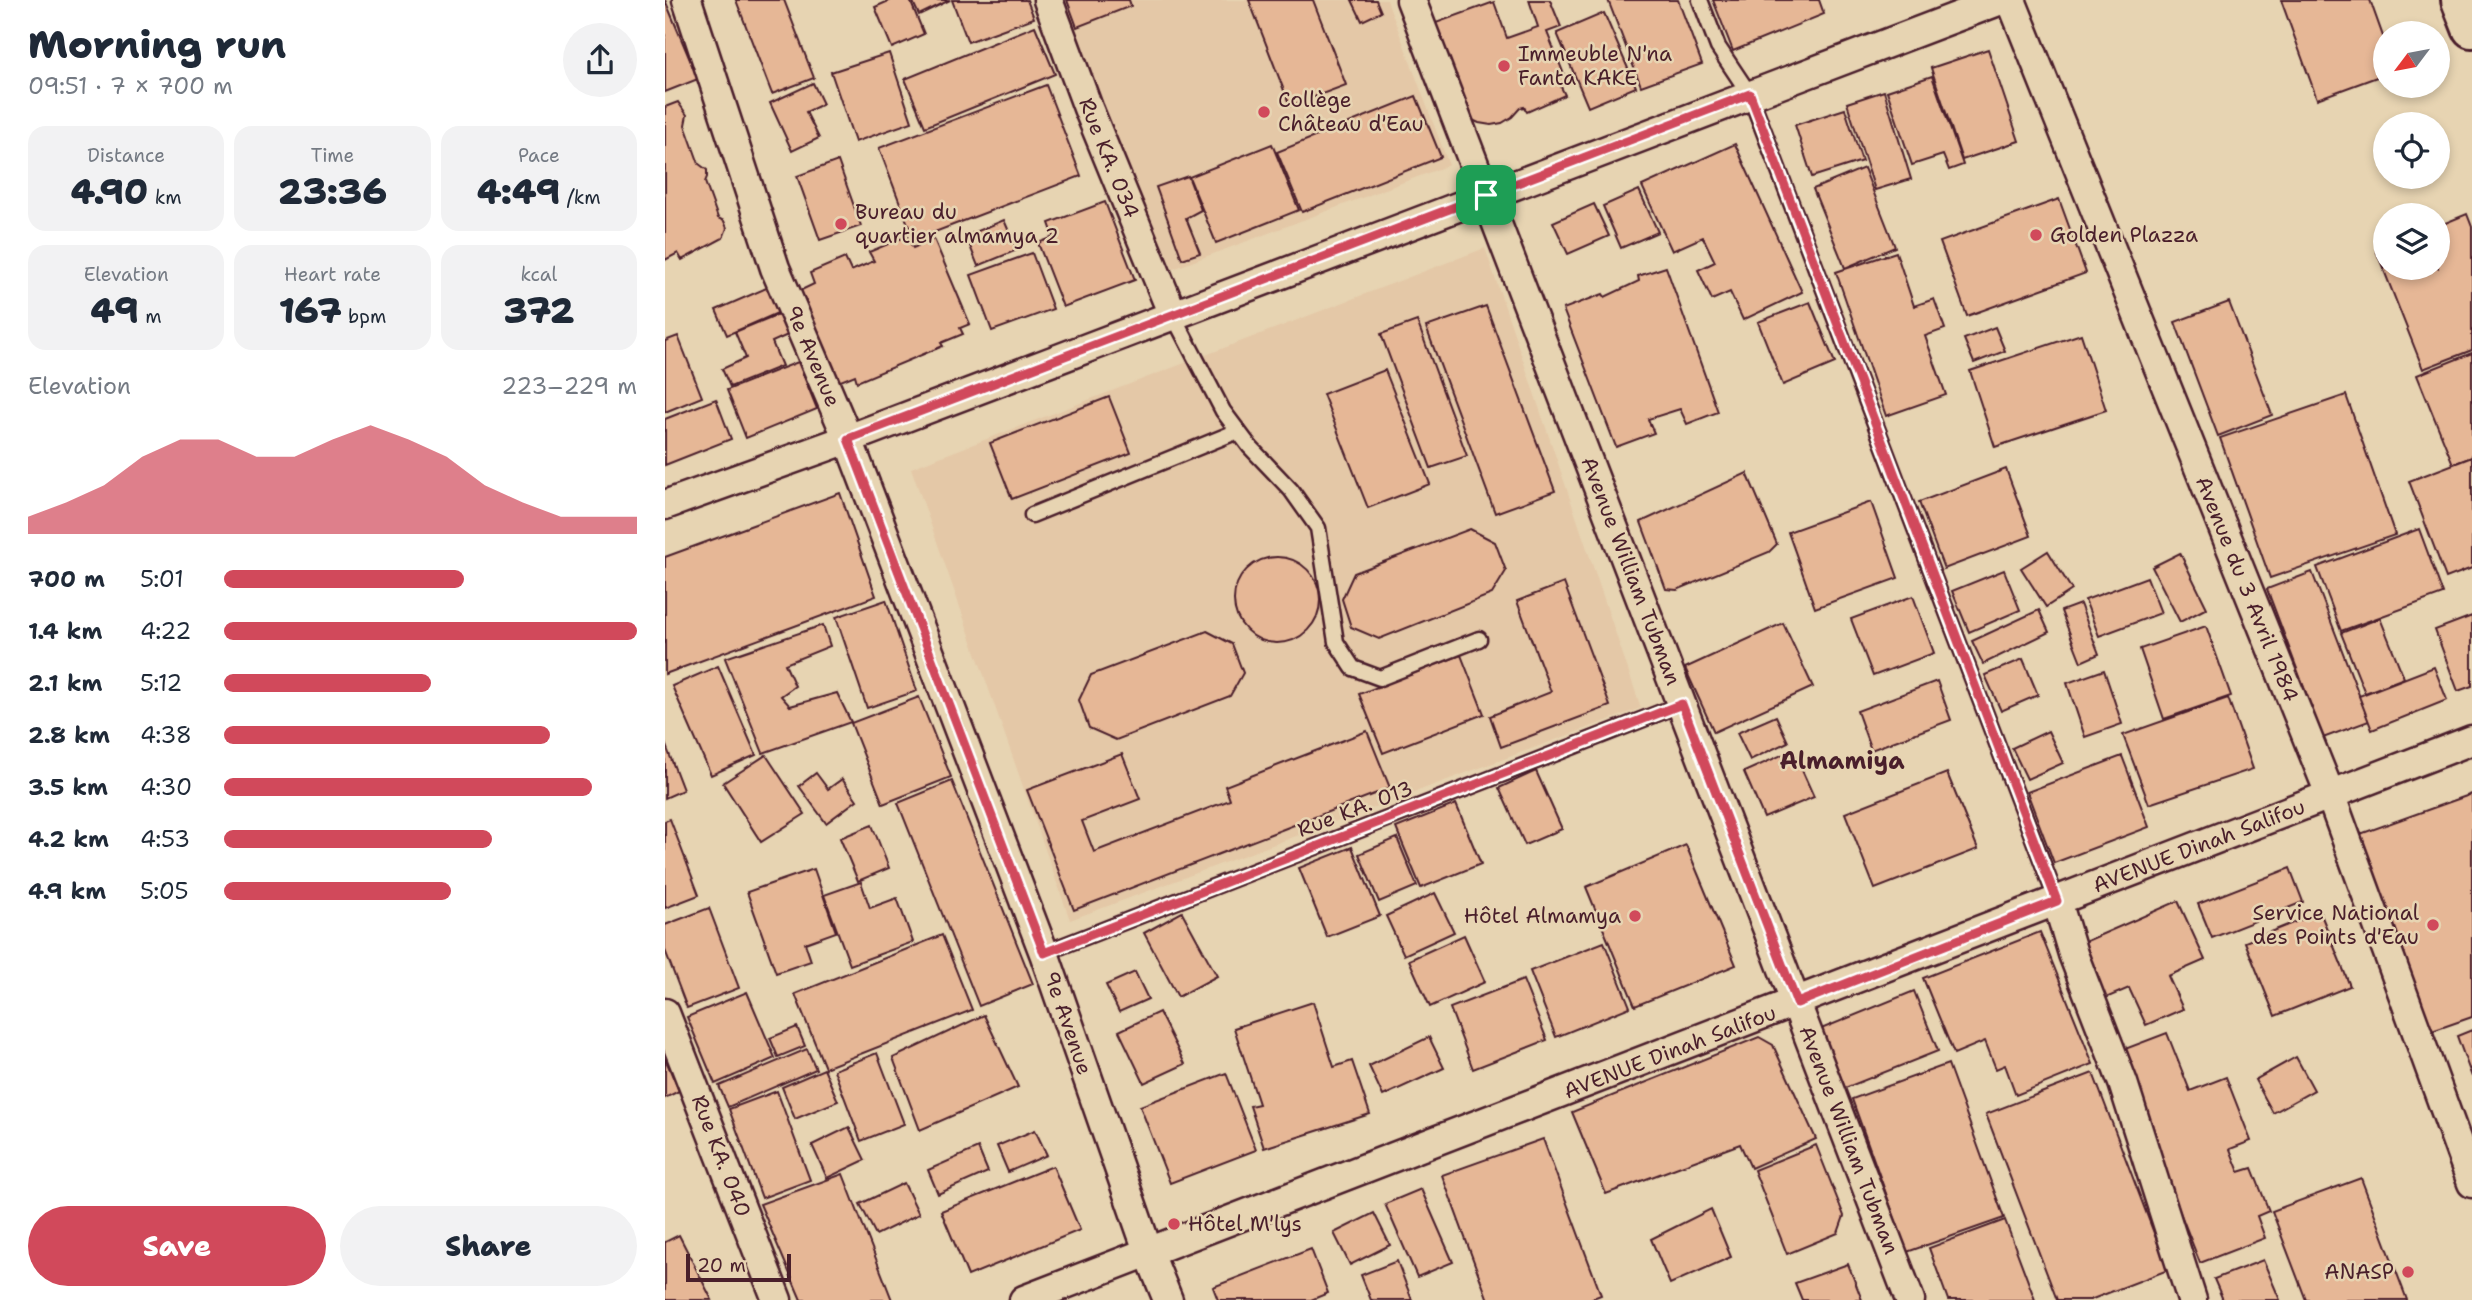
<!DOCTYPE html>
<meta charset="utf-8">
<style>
body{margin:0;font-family:"Shantell Sans",sans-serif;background:#f2f2f3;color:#1f2937;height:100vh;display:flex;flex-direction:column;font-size:26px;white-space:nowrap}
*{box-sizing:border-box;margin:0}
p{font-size:23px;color:#747a83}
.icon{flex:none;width:38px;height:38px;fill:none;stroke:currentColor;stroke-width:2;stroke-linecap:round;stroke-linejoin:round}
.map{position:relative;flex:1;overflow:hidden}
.panel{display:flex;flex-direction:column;background:#fff;width:665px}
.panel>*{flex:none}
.needle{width:46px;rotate:238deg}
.buttons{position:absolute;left:1708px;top:21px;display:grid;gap:14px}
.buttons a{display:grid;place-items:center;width:77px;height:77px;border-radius:50%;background:#fff;box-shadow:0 4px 10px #0003;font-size:35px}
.scale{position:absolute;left:21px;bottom:18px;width:105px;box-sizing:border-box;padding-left:7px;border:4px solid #4a1f2b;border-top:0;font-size:19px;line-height:24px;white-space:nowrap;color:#4a1f2b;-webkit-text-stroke:5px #e7d4b2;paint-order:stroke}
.pin{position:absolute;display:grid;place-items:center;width:60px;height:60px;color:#fff;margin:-30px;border-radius:14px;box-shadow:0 4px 10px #0006}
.round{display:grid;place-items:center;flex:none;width:74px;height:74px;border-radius:37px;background:#f2f2f3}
.headline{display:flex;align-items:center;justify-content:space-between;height:119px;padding:0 28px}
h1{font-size:38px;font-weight:800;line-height:52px}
.figures{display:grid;grid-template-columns:repeat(3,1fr);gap:10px;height:119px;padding:7px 28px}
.figures div{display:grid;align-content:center;border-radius:18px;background:#f2f2f3;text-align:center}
.figures b{font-size:35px;font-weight:800}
.figures small{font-size:19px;font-weight:400}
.figures p{font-size:19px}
.chart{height:196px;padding:14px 28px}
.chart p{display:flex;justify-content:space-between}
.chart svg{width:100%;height:126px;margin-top:7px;fill:#d1495b;opacity:.7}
.cta{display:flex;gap:14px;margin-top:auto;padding:14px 28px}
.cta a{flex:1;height:80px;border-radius:42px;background:#d1495b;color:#fff;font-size:28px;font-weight:800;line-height:80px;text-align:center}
.cta a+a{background:#f2f2f3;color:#1f2937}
ul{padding:0 28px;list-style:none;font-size:23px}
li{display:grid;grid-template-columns:112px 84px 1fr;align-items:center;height:52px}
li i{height:18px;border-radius:9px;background:#d1495b}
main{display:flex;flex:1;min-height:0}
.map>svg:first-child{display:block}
.built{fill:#e4c8a7}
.building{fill:#e6b796;stroke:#4a1f2b;stroke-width:2}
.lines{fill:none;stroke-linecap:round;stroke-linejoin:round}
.lane-casing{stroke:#4a1f2b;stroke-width:19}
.street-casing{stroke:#4a1f2b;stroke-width:33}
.primary-casing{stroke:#4a1f2b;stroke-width:44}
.lane{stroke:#e7d4b2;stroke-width:14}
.street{stroke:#e7d4b2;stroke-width:28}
.primary{stroke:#e7d4b2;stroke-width:38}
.route-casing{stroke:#fff;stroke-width:14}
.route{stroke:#d1495b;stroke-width:9}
.poi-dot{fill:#d1495b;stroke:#e7d4b2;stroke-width:2.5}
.labels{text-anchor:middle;stroke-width:5;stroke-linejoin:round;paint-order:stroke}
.poi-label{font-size:21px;fill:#4a1f2b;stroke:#e7d4b2;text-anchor:start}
.street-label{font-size:21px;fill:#4a1f2b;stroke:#e7d4b2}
.quarter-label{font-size:24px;font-weight:bold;fill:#4a1f2b;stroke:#e7d4b2}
</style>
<main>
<section class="panel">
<div class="headline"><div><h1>Morning run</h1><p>09:51 · 7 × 700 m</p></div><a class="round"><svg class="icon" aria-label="share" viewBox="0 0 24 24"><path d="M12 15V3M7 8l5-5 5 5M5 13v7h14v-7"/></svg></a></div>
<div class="figures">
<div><p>Distance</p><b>4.90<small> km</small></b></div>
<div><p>Time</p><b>23:36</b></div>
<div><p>Pace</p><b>4:49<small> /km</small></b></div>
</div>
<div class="figures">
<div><p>Elevation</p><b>49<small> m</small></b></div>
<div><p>Heart rate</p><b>167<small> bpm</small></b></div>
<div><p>kcal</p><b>372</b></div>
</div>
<div class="chart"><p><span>Elevation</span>223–229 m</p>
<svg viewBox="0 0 160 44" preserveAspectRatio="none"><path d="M0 44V38L10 33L20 27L30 17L40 11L50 11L60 17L70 17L80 11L90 6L100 11L110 17L120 27L130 33L140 38L150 38L160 38V44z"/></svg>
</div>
<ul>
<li><b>700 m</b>5:01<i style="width:58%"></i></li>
<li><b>1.4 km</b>4:22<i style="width:100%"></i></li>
<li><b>2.1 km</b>5:12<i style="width:50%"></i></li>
<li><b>2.8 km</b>4:38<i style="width:79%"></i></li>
<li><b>3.5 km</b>4:30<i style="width:89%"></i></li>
<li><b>4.2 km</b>4:53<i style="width:65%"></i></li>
<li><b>4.9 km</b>5:05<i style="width:55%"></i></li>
</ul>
<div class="cta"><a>Save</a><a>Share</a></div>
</section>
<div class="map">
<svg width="1807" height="1300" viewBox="0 0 1807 1300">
<rect width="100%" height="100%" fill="#e7d4b2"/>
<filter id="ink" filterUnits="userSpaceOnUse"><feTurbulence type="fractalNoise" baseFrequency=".0143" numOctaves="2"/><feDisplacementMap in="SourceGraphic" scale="14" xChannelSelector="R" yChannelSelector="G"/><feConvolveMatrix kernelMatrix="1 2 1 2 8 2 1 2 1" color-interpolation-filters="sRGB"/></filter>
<g filter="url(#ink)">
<g class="built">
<polygon points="389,0 722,0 784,165 508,269 410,60"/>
<polygon points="820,248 976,708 405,920 246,468"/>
</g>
<g class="building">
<polygon points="0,0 33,79 0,92"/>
<polygon points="71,0 119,0 149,78 107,94"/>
<polygon points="226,0 245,0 259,34 227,48 210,7"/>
<polygon points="247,0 285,0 254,15"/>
<polygon points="287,0 362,0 369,18 303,42"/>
<polygon points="402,0 464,0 466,6 412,27"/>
<polygon points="584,0 648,0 681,85 625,106"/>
<polygon points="687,0 711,0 716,12 697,21"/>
<polygon points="864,0 885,0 896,27 882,32 902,82 895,85 900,95 862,112 859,107 855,108 847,117 837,123 826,125 814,123 803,118 788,87 791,76 787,78 768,24 829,2 842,38 873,27"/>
<polygon points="943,0 1013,0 1037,64 976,86"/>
<polygon points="1048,0 1154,0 1159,14 1068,51"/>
<polygon points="1616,0 1705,0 1720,42 1720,74 1652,99"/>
<polygon points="939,13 971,87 923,107 892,33"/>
<polygon points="370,26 390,74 260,127 240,79"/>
<polygon points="1323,49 1354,141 1297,160 1266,68"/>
<polygon points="224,53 247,122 190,142 166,72"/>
<polygon points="1267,76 1298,165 1284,170 1278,155 1247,165 1222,91"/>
<polygon points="148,83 158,104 141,112 154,138 127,151 105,103"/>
<polygon points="381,85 416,176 249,240 214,148"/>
<polygon points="1219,91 1246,179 1210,190 1182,103"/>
<polygon points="751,96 776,157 637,212 612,152"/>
<polygon points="13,102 22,115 20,125 34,164 42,170 42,177 40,182 53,218 59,221 62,228 58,238 17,260 13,253 0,260 0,107"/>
<polygon points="1180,109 1197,161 1147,177 1130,125"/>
<polygon points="607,144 634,210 551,243 524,177"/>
<polygon points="1070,144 1137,292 1078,320 1065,292 1047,300 1033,270 1050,262 1038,237 1007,251 977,186"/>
<polygon points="173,161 196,226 155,240 132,176"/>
<polygon points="1199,168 1230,247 1180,268 1148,189"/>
<polygon points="523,176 536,210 521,218 535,253 517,259 491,187"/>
<polygon points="974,190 993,232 956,248 938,206"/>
<polygon points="1394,199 1421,273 1302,316 1275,242"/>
<polygon points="440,202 470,280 398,307 373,243 389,237 384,223"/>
<polygon points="929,204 944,236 903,254 888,222"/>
<polygon points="1802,214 1807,227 1807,350 1758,369 1711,250 1720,247 1720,268 1773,268 1773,226"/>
<polygon points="339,220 352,250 313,266 301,236"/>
<polygon points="242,236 248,248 269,239 305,324 295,328 298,334 276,343 278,346 192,382 190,375 166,385 128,294 149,284 145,273 180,258 186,271 209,261 204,252"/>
<polygon points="1231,252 1249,306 1269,299 1280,329 1260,336 1281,395 1221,416 1171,272"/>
<polygon points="367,253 388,309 327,331 306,275"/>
<polygon points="1001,267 1053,412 1022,424 1015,409 983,419 989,433 951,447 898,309 938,294 940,297 974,281 973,276"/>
<polygon points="106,286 117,311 62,335 51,310"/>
<polygon points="1145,302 1170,363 1118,385 1093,322"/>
<polygon points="1564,302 1607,415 1553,436 1510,322"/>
<polygon points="821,306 890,491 830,513 761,327"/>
<polygon points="116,313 125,334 107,342 117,366 65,387 57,369 81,358 70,332"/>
<polygon points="752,321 802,456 766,468 716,334"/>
<polygon points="1330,327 1340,351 1309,363 1299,339"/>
<polygon points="1416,334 1441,410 1330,447 1305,371"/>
<polygon points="13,336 37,397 0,412 0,341"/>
<polygon points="1807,353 1807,457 1788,464 1752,375"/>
<polygon points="133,362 152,409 81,438 62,390"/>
<polygon points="720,370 765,484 703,508 658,394"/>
<polygon points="1681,395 1730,535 1605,578 1555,438"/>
<polygon points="444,397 466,453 347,499 325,443"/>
<polygon points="51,399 66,439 0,465 0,419"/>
<polygon points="1807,457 1807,568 1781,578 1744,481"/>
<polygon points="1341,469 1366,536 1279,569 1254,502"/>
<polygon points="1082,473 1112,544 1104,552 1012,590 1001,589 976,522"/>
<polygon points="175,493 211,596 0,674 0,557"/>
<polygon points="1206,502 1233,578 1150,608 1123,532"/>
<polygon points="805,529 830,542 841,571 827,594 714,639 686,627 677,599 689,573"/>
<polygon points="1754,529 1778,594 1676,631 1652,567"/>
<polygon points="1383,551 1407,590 1381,607 1356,568"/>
<polygon points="1515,553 1542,608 1515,622 1487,567"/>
<circle cx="612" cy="600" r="43"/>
<polygon points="1339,570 1355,610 1304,632 1287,591"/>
<polygon points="1647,572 1704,721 1658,738 1602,589"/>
<polygon points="1482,577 1496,613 1434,636 1420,600"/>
<polygon points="899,583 945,706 836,747 825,716 886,692 852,601"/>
<polygon points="1248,596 1269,653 1208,676 1186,619"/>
<polygon points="221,600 252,691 202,708 171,617"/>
<polygon points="1415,604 1434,654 1416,662 1396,611"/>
<polygon points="1374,610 1384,632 1318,664 1307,641"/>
<polygon points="1807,616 1807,686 1793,691 1770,630"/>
<polygon points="1715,618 1739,678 1700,693 1676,633"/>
<polygon points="1118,623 1148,687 1049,732 1020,668"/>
<polygon points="158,625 165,646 120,664 130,686 116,696 125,706 172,693 186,722 98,753 60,658"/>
<polygon points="1541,626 1566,696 1499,719 1475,649"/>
<polygon points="542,631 567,644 578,673 565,696 451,740 424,728 414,700 426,675"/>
<polygon points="796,655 819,714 718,753 694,694"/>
<polygon points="1358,659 1373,695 1336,711 1320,675"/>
<polygon points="53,666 91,755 46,775 7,686"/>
<polygon points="1769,667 1782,700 1707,730 1694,696"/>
<polygon points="1439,670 1457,724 1420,737 1402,683"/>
<polygon points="1272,681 1286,720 1206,750 1192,711"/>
<polygon points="254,697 286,777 218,804 186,723"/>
<polygon points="1563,698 1588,769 1484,804 1458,735"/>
<polygon points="1111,716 1123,742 1085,760 1072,733"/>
<polygon points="702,731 725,788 409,910 362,790 457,754 475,799 417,821 429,852 565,800 560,786"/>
<polygon points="1383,731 1398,763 1362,779 1347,748"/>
<polygon points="0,743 18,790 0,798"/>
<polygon points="1128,750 1149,797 1099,818 1079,772"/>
<polygon points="101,755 140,814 96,842 58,783"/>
<polygon points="1457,756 1484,827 1389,863 1362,792"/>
<polygon points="871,771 897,829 860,845 834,788"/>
<polygon points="151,773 163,789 177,779 192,800 161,823 134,786"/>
<polygon points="1282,773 1313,849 1210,889 1180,813"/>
<polygon points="287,781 368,984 314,1006 233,803"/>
<polygon points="1807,794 1807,1017 1767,1031 1695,834"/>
<polygon points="791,804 816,864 756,888 731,828"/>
<polygon points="5,819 34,895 0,908 0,821"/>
<polygon points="207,825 224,868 193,881 175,838"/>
<polygon points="732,838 752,886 714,902 694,854"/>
<polygon points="1021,845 1071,965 970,1006 921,887"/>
<polygon points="687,847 715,916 662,937 634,868"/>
<polygon points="1625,868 1638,902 1547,938 1533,904"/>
<polygon points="149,869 171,932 140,943 146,961 111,973 82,892"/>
<polygon points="196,882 205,908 232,898 248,942 185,965 159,895"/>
<polygon points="770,893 789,932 739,955 721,916"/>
<polygon points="1513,901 1540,960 1503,976 1518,1009 1481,1025 1464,988 1441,998 1417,943"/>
<polygon points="44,908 74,988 22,1008 0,950 0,925"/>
<polygon points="517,912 552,976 513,997 479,933"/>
<polygon points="1655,912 1685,986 1610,1016 1580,942"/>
<polygon points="1375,932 1428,1064 1351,1095 1340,1065 1331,1069 1320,1041 1289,1054 1258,978"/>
<polygon points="277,935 307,1010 160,1068 130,994"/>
<polygon points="799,935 820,982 765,1007 744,960"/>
<polygon points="939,942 965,1007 891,1037 865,971"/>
<polygon points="470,972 483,999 454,1012 441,985"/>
<polygon points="858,980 882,1040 808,1069 785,1008"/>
<polygon points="1249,991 1273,1051 1180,1088 1156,1029"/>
<polygon points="82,992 110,1058 50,1084 22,1017"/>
<polygon points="648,1002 669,1067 687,1061 705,1114 599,1148 585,1106 594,1104 569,1028"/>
<polygon points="494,1012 520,1064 479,1083 454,1031"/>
<polygon points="319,1015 353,1087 255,1130 228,1058"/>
<polygon points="132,1027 140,1046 113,1057 105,1038"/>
<polygon points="1807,1030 1807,1077 1792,1036"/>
<polygon points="1502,1033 1525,1091 1561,1077 1586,1141 1565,1149 1574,1172 1587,1168 1604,1211 1592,1216 1600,1238 1535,1263 1452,1052"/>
<polygon points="764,1037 779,1068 718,1096 704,1066"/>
<polygon points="1094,1037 1108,1045 1151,1139 1086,1168 1075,1144 941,1194 907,1112"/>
<polygon points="142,1049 151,1069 63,1107 54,1086"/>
<polygon points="212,1053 239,1124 196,1141 169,1070"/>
<polygon points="1631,1057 1649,1090 1608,1113 1590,1080"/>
<polygon points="0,1058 14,1091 0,1098"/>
<polygon points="1283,1064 1339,1218 1242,1252 1187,1099"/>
<polygon points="159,1069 173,1101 130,1119 117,1087"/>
<polygon points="561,1073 591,1150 505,1183 475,1106"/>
<polygon points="1428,1073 1503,1270 1425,1300 1392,1300 1321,1114"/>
<polygon points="112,1091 145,1180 97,1198 64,1109"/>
<polygon points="184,1127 200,1160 162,1178 147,1145"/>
<polygon points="370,1130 382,1155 343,1172 332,1146"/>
<polygon points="878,1139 936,1295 923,1300 823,1300 777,1175"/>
<polygon points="1151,1145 1179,1216 1173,1233 1122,1254 1089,1170"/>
<polygon points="313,1148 323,1172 273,1194 263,1170"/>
<polygon points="388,1166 415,1230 303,1276 276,1211"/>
<polygon points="178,1174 227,1300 136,1300 95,1204"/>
<polygon points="1696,1178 1742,1300 1641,1300 1607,1211"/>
<polygon points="239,1183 254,1214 211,1235 195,1204"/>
<polygon points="756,1189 788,1262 752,1277 720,1204"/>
<polygon points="1046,1209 1066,1257 1005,1284 986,1239"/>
<polygon points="709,1213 725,1245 685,1265 669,1233"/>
<polygon points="1340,1220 1370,1300 1283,1300 1264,1248"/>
<polygon points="14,1235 47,1300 0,1300 0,1242"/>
<polygon points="646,1249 663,1293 646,1300 553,1300 548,1287"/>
<polygon points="1598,1260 1615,1300 1558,1300 1549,1279"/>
<polygon points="732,1261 747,1300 706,1300 696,1275"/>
<polygon points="1183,1264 1197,1300 1137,1300 1130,1283"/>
</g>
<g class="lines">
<defs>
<g id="lane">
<polyline points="1035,0 1053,47 1085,95 1392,901"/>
<polyline points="508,315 558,411 585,447 626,490 653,528 671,642 688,668 715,678 814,639"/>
<polyline points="367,515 573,431"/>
<polyline points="379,953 1017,704"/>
</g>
<g id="street">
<polyline points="22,0 110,268 183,439 379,953 483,1251 503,1300"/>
<polyline points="383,0 423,108 508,315"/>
<polyline points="746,0 1245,1300"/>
<polyline points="1346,0 1665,794 1807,1183"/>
<polyline points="0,505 183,439 1336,0"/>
<polyline points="1392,901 1408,954 1458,1083 1527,1300"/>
<polyline points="0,1013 112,1300"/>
<polyline points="359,1300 1807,740"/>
</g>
<polyline id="primary" points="1796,0 1807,28"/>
</defs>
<use href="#lane" class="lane-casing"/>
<use href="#street" class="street-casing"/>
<use href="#primary" class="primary-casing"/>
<use href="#lane" class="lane"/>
<use href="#street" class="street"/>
<use href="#primary" class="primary"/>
</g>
</g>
<g class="lines" filter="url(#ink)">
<defs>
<polygon id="route" points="1085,94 1392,901 1132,1003 1017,704 379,953 183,439"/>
</defs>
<use href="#route" class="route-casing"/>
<use href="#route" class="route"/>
</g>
<g class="poi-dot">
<circle cx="839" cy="66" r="7"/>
<circle cx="599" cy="112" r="7"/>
<circle cx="176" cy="224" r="7"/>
<circle cx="1371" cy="235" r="7"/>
<circle cx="970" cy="916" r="7"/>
<circle cx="1768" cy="925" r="7"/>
<circle cx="509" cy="1224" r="7"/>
<circle cx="1743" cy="1272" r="7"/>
</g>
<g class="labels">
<g class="poi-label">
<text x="853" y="61">Immeuble N'na<tspan x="853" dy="24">Fanta KAKE</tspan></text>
<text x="613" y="107">Collège<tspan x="613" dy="24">Château d'Eau</tspan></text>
<text x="190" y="219">Bureau du<tspan x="190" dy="24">quartier almamya 2</tspan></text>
<text x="1385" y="242">Golden Plazza</text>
<text x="1754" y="920" text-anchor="end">Service National<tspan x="1754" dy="24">des Points d'Eau</tspan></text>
<text x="956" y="923" text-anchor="end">Hôtel Almamya</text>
<text x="523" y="1231">Hôtel M'lys</text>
<text x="1729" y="1279" text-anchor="end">ANASP</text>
</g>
<g class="street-label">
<text transform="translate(444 158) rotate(68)" y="7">Rue KA. 034</text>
<text transform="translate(148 356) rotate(67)" y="7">9e Avenue</text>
<text transform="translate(966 571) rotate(69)" y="7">Avenue William Tubman</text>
<text transform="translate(1582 589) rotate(68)" y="7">Avenue du 3 Avril 1984</text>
<text transform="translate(690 809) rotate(-21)" y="7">Rue KA. 013</text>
<text transform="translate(1534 846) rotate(-21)" y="7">AVENUE Dinah Salifou</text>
<text transform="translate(403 1023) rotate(71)" y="7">9e Avenue</text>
<text transform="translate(1005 1052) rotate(-21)" y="7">AVENUE Dinah Salifou</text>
<text transform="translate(1184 1140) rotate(69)" y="7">Avenue William Tubman</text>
<text transform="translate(56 1156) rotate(69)" y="7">Rue KA. 040</text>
</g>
<g class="quarter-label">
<text x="1177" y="769">Almamiya</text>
</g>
</g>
</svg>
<div class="buttons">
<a><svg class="needle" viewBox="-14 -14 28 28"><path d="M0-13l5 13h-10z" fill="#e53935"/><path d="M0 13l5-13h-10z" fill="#747a83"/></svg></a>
<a><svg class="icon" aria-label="locate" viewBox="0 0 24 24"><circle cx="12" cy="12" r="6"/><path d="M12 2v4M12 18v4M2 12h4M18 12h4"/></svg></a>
<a><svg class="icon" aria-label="layers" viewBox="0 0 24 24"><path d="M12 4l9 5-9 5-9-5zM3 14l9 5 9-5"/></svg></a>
</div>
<div class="scale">20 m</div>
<div class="pin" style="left:821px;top:195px;background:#1e9e55"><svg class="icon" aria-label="arrive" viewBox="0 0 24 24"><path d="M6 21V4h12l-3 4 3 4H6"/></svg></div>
</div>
</main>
